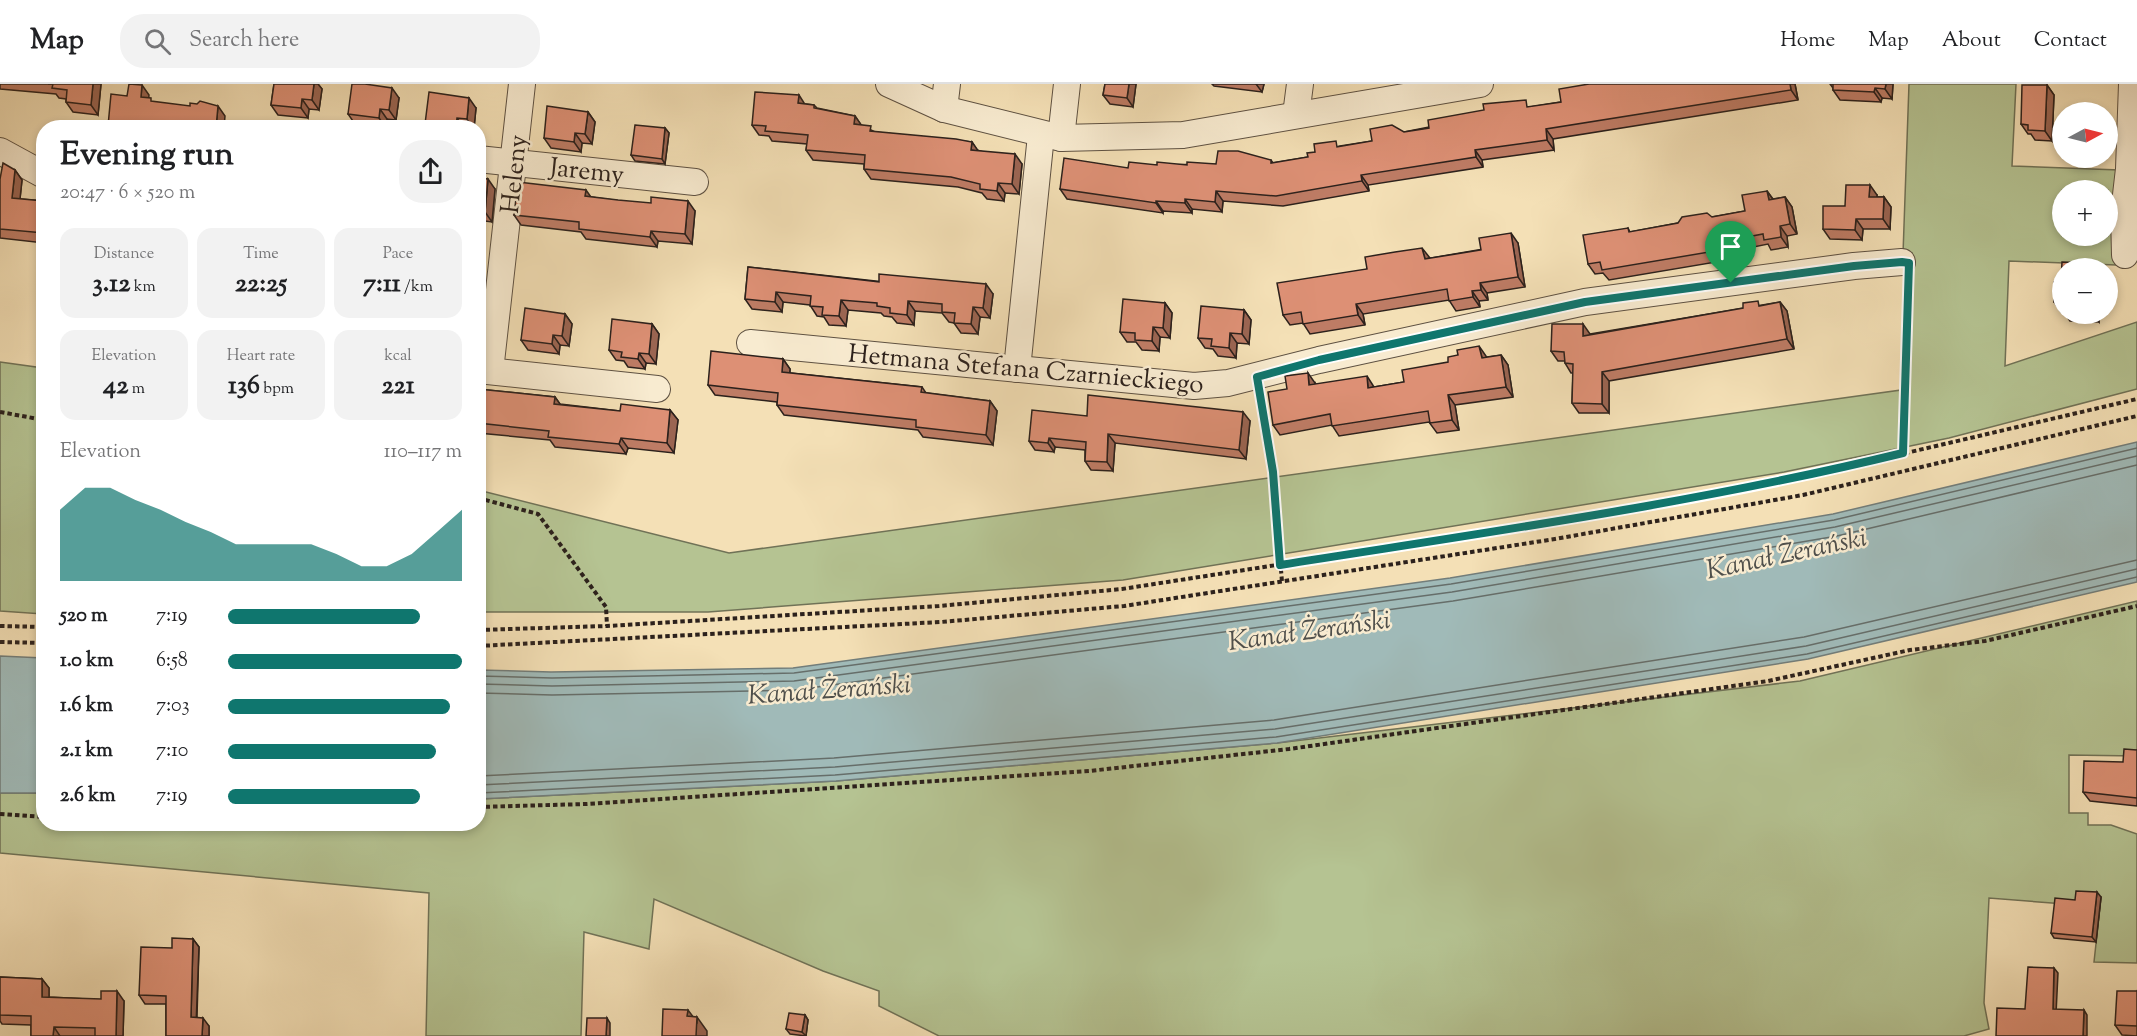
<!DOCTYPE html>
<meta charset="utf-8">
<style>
body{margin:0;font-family:"Sorts Mill Goudy",serif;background:#f2f2f2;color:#202124;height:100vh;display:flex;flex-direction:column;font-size:22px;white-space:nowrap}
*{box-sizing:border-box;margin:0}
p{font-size:20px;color:#757577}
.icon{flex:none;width:33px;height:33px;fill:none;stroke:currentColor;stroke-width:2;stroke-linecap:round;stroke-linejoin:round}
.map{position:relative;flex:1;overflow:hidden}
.details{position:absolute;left:36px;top:36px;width:450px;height:711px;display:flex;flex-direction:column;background:#fff;border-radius:24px;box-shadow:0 3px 9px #0003}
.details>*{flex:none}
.needle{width:39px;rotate:83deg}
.buttons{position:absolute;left:2052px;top:18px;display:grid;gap:12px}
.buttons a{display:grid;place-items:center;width:66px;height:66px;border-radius:50%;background:#fff;box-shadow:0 3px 9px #0003;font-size:30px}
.pin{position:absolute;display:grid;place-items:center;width:51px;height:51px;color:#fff;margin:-62px -26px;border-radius:50% 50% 50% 0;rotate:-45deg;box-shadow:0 0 6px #0007}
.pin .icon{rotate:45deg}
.round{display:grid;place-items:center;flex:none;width:63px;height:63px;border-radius:24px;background:#f2f2f2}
.headline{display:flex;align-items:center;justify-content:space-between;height:102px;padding:0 24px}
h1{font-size:33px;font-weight:800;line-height:45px}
.figures{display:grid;grid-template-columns:repeat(3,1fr);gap:9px;height:102px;padding:6px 24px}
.figures div{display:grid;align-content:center;border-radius:15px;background:#f2f2f2;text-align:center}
.figures b{font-size:26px;font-weight:800}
.figures small{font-size:16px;font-weight:400}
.figures p{font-size:16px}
.chart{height:168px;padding:12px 24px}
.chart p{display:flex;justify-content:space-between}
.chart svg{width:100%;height:108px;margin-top:6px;fill:#0f766e;opacity:.7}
ul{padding:0 24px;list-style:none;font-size:20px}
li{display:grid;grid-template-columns:96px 72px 1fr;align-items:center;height:45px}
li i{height:15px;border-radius:8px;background:#0f766e}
header{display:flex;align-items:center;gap:36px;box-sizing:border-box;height:84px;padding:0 30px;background:#fff;border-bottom:2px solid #e0e0e0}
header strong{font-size:28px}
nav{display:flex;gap:33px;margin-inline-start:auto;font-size:21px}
.search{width:420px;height:54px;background:#f2f2f2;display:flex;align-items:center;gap:15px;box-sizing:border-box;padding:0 21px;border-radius:24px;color:#757577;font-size:22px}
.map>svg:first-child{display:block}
.green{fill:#b5c392;stroke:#707257;stroke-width:1.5;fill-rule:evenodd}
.water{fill:#a0bab8;stroke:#727d7a;stroke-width:1.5}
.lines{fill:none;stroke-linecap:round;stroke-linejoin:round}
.shore{stroke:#666e6a;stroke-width:1.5}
.minor-casing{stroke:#5e5142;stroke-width:28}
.path{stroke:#2c211c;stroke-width:4;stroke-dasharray:4.5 3;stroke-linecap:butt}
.minor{stroke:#f8ebd0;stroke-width:26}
.wall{fill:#be7c65;stroke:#2c211c;stroke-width:1.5}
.shaded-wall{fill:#9b6552;stroke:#2c211c;stroke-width:1.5}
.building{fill:#dd9075;stroke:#2c211c;stroke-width:1.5}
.route-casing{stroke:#fff;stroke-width:12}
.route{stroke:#0f766e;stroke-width:8}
.labels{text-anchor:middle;stroke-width:5;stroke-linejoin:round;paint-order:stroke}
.street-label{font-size:26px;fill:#2c211c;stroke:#f8ebd0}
.water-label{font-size:27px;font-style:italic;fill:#4f4f4b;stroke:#f8ebd0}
</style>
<header>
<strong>Map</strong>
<div class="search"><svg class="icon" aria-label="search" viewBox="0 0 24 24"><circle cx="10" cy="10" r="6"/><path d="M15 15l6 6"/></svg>Search here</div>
<nav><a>Home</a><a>Map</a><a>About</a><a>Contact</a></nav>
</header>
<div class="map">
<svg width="2137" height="952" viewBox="0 0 2137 952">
<rect width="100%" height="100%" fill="#f4e0b6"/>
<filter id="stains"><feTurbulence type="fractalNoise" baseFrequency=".00333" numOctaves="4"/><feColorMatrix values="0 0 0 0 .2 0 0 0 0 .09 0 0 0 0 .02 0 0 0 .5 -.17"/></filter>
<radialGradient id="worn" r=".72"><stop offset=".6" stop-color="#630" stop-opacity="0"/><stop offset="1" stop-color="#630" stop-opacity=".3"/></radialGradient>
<g class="green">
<path d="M1909,0H2016L2012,82L2119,86L2116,181L2009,177L2005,282L2137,238V305L1949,354L1784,388L1123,496L708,528H479L478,406L729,469L1908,305L1912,169L1903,170ZM2062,106H2108V152H2062Z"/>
<polygon points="0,278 43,284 43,530 0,527"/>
<polygon points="2137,517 2137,672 2069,671 2069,729 2088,729 2088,741 2111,741 2137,750 2137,879 2094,878 2101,814 2078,821 1989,814 1984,919 1989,945 1964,952 939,952 879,922 879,907 823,887 654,815 649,865 584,848 581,952 426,952 429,809 0,769 0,709 43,709 44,740 478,740 479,715 836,697 1277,659 1800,597"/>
</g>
<g class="water">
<polygon points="2137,358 2137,498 1808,575 1277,659 836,697 479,715 479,586 551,588 793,584 1450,494 1833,430"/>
<polygon points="0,572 43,574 43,709 0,709"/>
</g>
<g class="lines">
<g class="shore">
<polyline points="478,592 552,594 794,589 1451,500 1834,436 2137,364"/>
<polyline points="478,600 552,602 794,597 1452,508 1835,443 2137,372"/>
<polyline points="478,609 552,611 795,606 1453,517 1837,452 2137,381"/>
<polyline points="478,692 834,674 1274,636 1804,553 2137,476"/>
<polyline points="478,701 835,683 1275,645 1806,562 2137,485"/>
<polyline points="478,709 835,691 1276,653 1807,570 2137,493"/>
</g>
<defs>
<g id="minor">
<polyline points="889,0 944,25 1061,54 1183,51 1480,0"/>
<polyline points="944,25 947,0"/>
<polyline points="1296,31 1300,0"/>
<polyline points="1061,54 1067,0"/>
<polyline points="0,67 44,91"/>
<polyline points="478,75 695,98"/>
<polyline points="2125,171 2124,128 2129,85 2132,0"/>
<polyline points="750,259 1194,302 1228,299 1319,276 1585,218 1854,182 1902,178"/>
<polyline points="1017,285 1041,51"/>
<polyline points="478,286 657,305"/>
<polyline points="490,287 522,0"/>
</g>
</defs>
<use href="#minor" class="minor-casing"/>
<g class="path">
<polyline points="1260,314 1273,388 1282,498"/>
<polyline points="0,328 44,336"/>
<polyline points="1903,369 1908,200"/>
<polyline points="478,414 538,430 606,523 607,542"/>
<polyline points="0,542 44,543"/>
<polyline points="478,546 607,542 939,522 1122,505 1554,438 1799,394 2137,315"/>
<polyline points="0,558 44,559"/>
<polyline points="478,562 941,538 1124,522 1555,455 1803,411 2137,332"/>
<polyline points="478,723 586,720 1089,687 1289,665 1768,597 1910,566 1985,557 2137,522"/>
<polyline points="0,730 44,733"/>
</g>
<use href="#minor" class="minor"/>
</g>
<g class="wall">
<polygon points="0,0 101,0 98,31 73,28 66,18 66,15 59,14 56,10 0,5"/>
<polygon points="274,0 318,0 322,5 319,26 309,25 308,34 278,31 271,21"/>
<polygon points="1105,0 1136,0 1133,23 1110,20 1103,11"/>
<polygon points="1212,0 1264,0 1262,8 1214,2"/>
<polygon points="1589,0 1795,0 1798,16 1553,55 1554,66 1482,76 1483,83 1368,101 1369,107 1283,122 1223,117 1222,128 1192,125 1192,129 1163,127 1163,129 1067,115 1060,105 1128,84 1157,81 1216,80 1271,76 1273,79 1308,73 1315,68 1340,62 1372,57 1404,48 1530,23 1561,18"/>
<polygon points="1830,0 1893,0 1892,15 1882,14 1881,18 1840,16 1833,6 1833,4"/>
<polygon points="2047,1 2054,11 2052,57 2035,56 2031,50 2028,50 2021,40"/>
<polygon points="399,14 396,36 387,35 386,44 355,40 348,30"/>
<polygon points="805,20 814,21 817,24 855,32 861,41 875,48 972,58 977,66 1022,80 1019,110 1005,109 1004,117 987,115 982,109 958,103 871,95 864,85 864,80 813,76 806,66 807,60 772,57 769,52 759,51 752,41"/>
<polygon points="476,24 474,44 428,44 425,40"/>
<polygon points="588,28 595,38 592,60 582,59 581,68 551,64 544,54"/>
<polygon points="665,44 669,49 665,80 635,77 631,71"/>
<polygon points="15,86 22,96 20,115 44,117 44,159 0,154 0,95"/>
<polygon points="478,94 495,105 492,138 478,136"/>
<polygon points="1767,107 1773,115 1785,113 1792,123 1797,150 1787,152 1788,163 1771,166 1768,160 1738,166 1740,174 1609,196 1603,189 1595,190 1588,180 1628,144 1630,148 1678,139 1745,127"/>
<polygon points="1877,111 1877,113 1884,113 1891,123 1890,145 1863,145 1862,156 1830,155 1823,145 1845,122"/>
<polygon points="591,113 695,127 692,160 658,157 657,163 586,155 581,148 521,141 514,131"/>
<polygon points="1518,159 1525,203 1487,209 1488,216 1479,217 1480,223 1456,227 1449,216 1363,230 1365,241 1310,250 1303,239 1290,241 1283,231 1367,185"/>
<polygon points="748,183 993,210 990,234 980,233 978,250 961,249 954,239 949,238 942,229 915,227 914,241 897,239 892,233 884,232 881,229 848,226 846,242 829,241 824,233 817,232 810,221 783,218 782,228 752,225 745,215"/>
<polygon points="2062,184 2062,228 2061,228 2054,218 2061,198"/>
<polygon points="1780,218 1787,227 1794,265 1609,297 1609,329 1579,329 1572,319 1573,289 1571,289 1565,279 1565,277 1558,277 1551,267 1590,250"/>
<polygon points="1165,219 1172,229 1170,254 1160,253 1159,267 1142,266 1136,258 1127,258 1120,248"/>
<polygon points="1244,226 1251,236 1249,260 1237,259 1236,274 1218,272 1213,265 1205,264 1198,254"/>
<polygon points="565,230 572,240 569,262 560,261 559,270 528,266 521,256"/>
<polygon points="2065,230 2099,230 2099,238 2070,237"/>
<polygon points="652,240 659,250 656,280 646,279 645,285 628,283 624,277 616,276 609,266"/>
<polygon points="1501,271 1508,281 1513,313 1455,321 1459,346 1437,349 1429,338 1339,352 1332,341 1280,351 1273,341 1315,299 1315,300 1374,303 1404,298 1487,273"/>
<polygon points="783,275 790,285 790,289 922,303 926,309 990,317 997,327 993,361 923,353 918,346 784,331 777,321 777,318 715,311 708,301"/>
<polygon points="478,305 555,313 560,320 620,327 670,326 678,336 674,369 628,364 626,370 555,363 550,356 478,349"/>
<polygon points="1087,332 1250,337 1246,375 1115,359 1113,387 1091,386 1085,377 1085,366 1055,363 1054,368 1035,366 1029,357"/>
<polygon points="2137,666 2137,722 2090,717 2083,708 2123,678"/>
<polygon points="2101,813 2096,858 2054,854 2051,849 2075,816"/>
<polygon points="193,855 199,863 197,933 209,942 209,952 166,952 166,920 145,920 139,911 172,864"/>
<polygon points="0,893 42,895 49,904 49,913 124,917 123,952 31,952 31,941 2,940 0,937"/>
<polygon points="2137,907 2137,952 2122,951 2115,941"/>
<polygon points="805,931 808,936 806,952 790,950 786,945"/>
</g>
<g class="shaded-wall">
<polygon points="93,0 101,0 98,31 91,21"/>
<polygon points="314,0 318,0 322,5 319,26 312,16"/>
<polygon points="1129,0 1136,0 1133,23 1127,14"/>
<polygon points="1256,0 1264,0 1262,8"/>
<polygon points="1790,0 1795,0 1798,16 1791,6"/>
<polygon points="1886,0 1893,0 1892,15 1885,5"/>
<polygon points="142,1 149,11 148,23 141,13"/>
<polygon points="2047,1 2054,11 2052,57 2045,47"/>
<polygon points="392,4 399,14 396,36 389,26"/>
<polygon points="1875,4 1882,14 1881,18 1874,8"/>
<polygon points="799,11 806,22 798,19"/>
<polygon points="469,14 476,24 474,44 472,44 467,35"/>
<polygon points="302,15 309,25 308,34 301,24"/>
<polygon points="218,22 225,32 224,44 216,44"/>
<polygon points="380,25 387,35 386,44 379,34"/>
<polygon points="588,28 595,38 592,60 585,50"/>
<polygon points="855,32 862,42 854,40"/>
<polygon points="457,34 464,44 456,44"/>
<polygon points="665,44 669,49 665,80 662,75"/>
<polygon points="1546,45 1553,55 1554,66 1547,56"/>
<polygon points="575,49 582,59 581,68 574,58"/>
<polygon points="972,58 979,68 971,66"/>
<polygon points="1475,66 1482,76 1483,83 1476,73"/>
<polygon points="1015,70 1022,80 1019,110 1012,100"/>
<polygon points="15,86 22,96 19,124 12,114"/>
<polygon points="1361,91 1368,101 1369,107 1362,97"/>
<polygon points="488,95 495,105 492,138 485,128"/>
<polygon points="998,99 1005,109 1004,117 997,107"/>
<polygon points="1870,101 1877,111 1876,123 1869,113"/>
<polygon points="586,106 593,116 585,112"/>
<polygon points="1216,107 1223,117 1222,128 1215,118"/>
<polygon points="1767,107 1774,117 1769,116"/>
<polygon points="1785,113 1792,123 1797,150 1790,140"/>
<polygon points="1884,113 1891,123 1890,145 1883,135"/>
<polygon points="1185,115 1192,125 1192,129 1185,119"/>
<polygon points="688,117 695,127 692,160 685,150"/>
<polygon points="1156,117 1163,127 1163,129 1156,119"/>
<polygon points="1856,135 1863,145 1862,156 1855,146"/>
<polygon points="1780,142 1787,152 1788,163 1781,153"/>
<polygon points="651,147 658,157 657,163 650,153"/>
<polygon points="1511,149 1518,159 1525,203 1518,193"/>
<polygon points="1731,156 1738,166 1740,174 1733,164"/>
<polygon points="1422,164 1430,174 1425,175"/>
<polygon points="1480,199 1487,209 1488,216 1481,206"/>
<polygon points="986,200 993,210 990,234 983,224"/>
<polygon points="1472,207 1479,217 1480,223 1473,213"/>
<polygon points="776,208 783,218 782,228 775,218"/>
<polygon points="841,216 848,226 846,242 839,232"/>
<polygon points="908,217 915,227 914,241 907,231"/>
<polygon points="1780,218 1787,227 1794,265 1787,255"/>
<polygon points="1165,219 1172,229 1170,254 1163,244"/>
<polygon points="1356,220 1363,230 1365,241 1358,231"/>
<polygon points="973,223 980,233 978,250 971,240"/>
<polygon points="1244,226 1251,236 1249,260 1242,250"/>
<polygon points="565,230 572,240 569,262 562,252"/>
<polygon points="2093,230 2099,230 2099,238"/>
<polygon points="652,240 659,250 656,280 649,270"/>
<polygon points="1583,240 1590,250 1589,261 1583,252"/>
<polygon points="1153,243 1160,253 1159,267 1152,257"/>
<polygon points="1230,249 1237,259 1236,274 1229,264"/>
<polygon points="553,251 560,261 559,270 552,260"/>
<polygon points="1479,262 1486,272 1489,284 1482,274"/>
<polygon points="639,269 646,279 645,285 638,275"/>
<polygon points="1501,271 1508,281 1513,313 1506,303"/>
<polygon points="783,275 790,285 789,298 782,288"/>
<polygon points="1602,288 1609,297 1609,329 1602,320"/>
<polygon points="1308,289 1315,299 1316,311 1309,301"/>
<polygon points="1367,292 1374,303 1368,304"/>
<polygon points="1448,311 1455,321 1459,346 1452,336"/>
<polygon points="555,313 562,323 554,320"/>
<polygon points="990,317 997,327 993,361 986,351"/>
<polygon points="670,326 678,336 674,369 667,359"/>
<polygon points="1243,328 1250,337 1246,375 1239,366"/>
<polygon points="1108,350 1115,359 1113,387 1107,378"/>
<polygon points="621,354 628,364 626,370 619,360"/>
<polygon points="1049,354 1055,363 1054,368 1048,359"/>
<polygon points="2097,808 2101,813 2096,858 2092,853"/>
<polygon points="193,855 199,863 196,942 191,933"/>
<polygon points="2054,884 2058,889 2056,930 2053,925"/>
<polygon points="42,895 49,904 49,923 42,913"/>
<polygon points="117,907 124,917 123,952 116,952"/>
<polygon points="688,926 697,938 697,933 707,947 707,952 696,952 687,932"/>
<polygon points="2084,926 2087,931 2087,952 2083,952"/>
<polygon points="805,931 808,936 806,952 802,948"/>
<polygon points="203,934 209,942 209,952 202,952"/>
<polygon points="607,934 610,939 610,952 606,952"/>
<polygon points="54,943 60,952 53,952"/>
</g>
<g class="building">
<polygon points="48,0 93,0 91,21 66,18 67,6 52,4 53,0"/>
<polygon points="129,0 142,1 141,13 151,14 151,17 190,22 190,19 197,20 200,17 218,22 216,44 122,44 108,42 111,10 127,12"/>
<polygon points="274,0 314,0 312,16 302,15 301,24 271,21"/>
<polygon points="352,0 365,0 392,4 389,26 380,25 379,34 348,30"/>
<polygon points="1105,0 1129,0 1127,14 1103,11"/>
<polygon points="1589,0 1790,0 1791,6 1546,45 1547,56 1475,66 1476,73 1361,91 1362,97 1276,112 1216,107 1215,118 1185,115 1185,119 1156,117 1156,119 1060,105 1064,74 1128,84 1129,78 1157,81 1157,78 1187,81 1187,78 1216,80 1218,67 1238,67 1271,76 1271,79 1308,73 1307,69 1315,68 1314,60 1336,57 1337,63 1372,57 1370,45 1392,41 1404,48 1429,44 1428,36 1484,26 1483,20 1526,16 1527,23 1561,18 1559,5"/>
<polygon points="1833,0 1886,0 1885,5 1875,4 1874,8 1833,6"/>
<polygon points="2022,1 2047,1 2045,47 2028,46 2028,41 2021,40"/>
<polygon points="429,8 469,14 467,35 457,34 456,43 425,40"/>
<polygon points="755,8 799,11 798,19 814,21 814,24 855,32 854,40 871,42 870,47 956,55 972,58 971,66 1015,70 1012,100 998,99 997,107 980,105 980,100 951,93 864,85 865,71 806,66 808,51 765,47 766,42 752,41"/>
<polygon points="547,22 588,28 585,50 575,49 574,58 544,54"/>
<polygon points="635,41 665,44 662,75 631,71"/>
<polygon points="3,79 15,86 12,114 44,117 44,149 0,145 0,95"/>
<polygon points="478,94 488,95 485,128 478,127"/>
<polygon points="518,98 586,106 585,112 618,116 651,119 651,113 688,117 685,150 651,147 650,153 579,145 579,138 514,131"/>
<polygon points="1846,101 1870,101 1869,113 1884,113 1883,135 1856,135 1855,146 1823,145 1823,122 1845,122"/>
<polygon points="1767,107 1769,116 1785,113 1790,140 1780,142 1781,153 1764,156 1763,150 1731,156 1733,164 1602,186 1600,178 1588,180 1583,151 1628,144 1629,148 1678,139 1682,133 1707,129 1712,133 1745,127 1742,111"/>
<polygon points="1511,149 1518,193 1480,199 1481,206 1472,207 1473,213 1449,217 1447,205 1356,220 1358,231 1303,240 1301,228 1283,231 1277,199 1367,185 1365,173 1395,168 1422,164 1425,175 1481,166 1479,154"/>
<polygon points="2062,178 2087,179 2087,184 2062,184 2062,218 2054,218 2054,198 2061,198"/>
<polygon points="748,183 879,198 879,190 986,200 983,224 973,223 971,240 954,239 955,229 942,228 942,220 908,217 907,231 890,229 890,224 877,222 877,219 841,216 839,232 822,231 823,223 810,222 811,212 776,208 775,218 745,215"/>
<polygon points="1123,215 1165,219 1163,244 1153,243 1152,257 1135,256 1135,249 1120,248"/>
<polygon points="1758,217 1759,222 1780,218 1787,255 1602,288 1602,320 1572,319 1573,280 1565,279 1564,268 1551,267 1552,240 1583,240 1583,252 1743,224 1743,219"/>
<polygon points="1201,222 1244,226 1242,250 1230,249 1229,264 1211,262 1212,255 1198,254"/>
<polygon points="525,224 565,230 562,252 553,251 552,260 521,256"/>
<polygon points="612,235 652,240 649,270 639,269 638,275 621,273 622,268 609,266"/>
<polygon points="1479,262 1482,274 1501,271 1506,303 1448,311 1452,336 1430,339 1428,327 1332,342 1330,330 1273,341 1268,308 1287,305 1285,292 1308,289 1309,301 1367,292 1368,304 1404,298 1402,286 1448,278 1448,273 1458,271 1457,266"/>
<polygon points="711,267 783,275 782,288 922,303 921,308 990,317 986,351 916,343 916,336 777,321 778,309 708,301"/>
<polygon points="478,305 555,313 554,320 620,327 621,320 670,326 667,359 621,354 619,360 548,353 549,347 478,339"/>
<polygon points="1088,311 1243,328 1239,366 1108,350 1107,378 1085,377 1086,358 1049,354 1048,359 1029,357 1032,326 1087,332"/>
<polygon points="2124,665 2137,666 2137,714 2083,708 2084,677 2123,678"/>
<polygon points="2076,807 2097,808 2092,853 2051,849 2055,814 2075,816"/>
<polygon points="172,854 193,855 191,933 203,934 202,952 166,952 166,912 139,911 141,863 172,864"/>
<polygon points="2028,883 2054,884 2053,925 2084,926 2083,952 1996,952 1997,924 2025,925"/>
<polygon points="0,893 42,895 42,913 101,915 101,907 117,907 116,952 95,952 95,944 54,943 53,952 31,952 31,932 0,931"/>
<polygon points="2117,907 2137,907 2137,942 2115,941"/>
<polygon points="663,925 688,926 687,932 697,933 696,952 662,952"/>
<polygon points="789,929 805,931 802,948 786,945"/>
<polygon points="587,934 607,934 606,952 586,952"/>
</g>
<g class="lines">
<defs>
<path id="route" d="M1902,178L1909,179L1903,369C1698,419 1488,448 1280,481L1273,388L1257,293L1319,276L1585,218L1854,182Z"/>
</defs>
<use href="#route" class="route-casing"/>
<use href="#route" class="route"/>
</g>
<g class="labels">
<g class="street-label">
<text transform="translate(587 86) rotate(6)" y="9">Jaremy</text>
<text transform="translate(513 90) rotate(-84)" y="9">Heleny</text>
<text transform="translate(1026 284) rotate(5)" y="9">Hetmana Stefana Czarnieckiego</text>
</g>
<g class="water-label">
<text transform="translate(1786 469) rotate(-12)" y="9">Kanał Żerański</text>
<text transform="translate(1309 546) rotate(-8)" y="9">Kanał Żerański</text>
<text transform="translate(829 605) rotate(-4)" y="9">Kanał Żerański</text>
</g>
</g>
<rect width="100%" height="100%" filter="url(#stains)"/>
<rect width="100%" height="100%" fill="url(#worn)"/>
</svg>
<div class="buttons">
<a><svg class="needle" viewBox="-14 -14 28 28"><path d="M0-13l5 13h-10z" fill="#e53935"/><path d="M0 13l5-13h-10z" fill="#757577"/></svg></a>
<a>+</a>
<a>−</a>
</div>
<div class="pin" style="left:1731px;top:199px;background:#1e9e55"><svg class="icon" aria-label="arrive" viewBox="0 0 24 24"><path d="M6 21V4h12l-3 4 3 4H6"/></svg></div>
<section class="details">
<div class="headline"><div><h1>Evening run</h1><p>20:47 · 6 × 520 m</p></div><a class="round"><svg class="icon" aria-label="share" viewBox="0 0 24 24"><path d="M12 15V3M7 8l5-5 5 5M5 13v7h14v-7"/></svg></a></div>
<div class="figures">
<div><p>Distance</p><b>3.12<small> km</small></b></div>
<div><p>Time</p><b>22:25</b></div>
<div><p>Pace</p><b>7:11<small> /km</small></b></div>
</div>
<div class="figures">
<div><p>Elevation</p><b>42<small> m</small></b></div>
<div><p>Heart rate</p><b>136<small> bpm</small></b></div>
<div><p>kcal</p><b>221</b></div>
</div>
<div class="chart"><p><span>Elevation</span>110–117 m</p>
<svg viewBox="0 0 160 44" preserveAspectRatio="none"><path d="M0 44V15L10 6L20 6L30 11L40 15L50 20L60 24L70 29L80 29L90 29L100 29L110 33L120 38L130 38L140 33L150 24L160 15V44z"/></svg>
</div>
<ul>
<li><b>520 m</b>7:19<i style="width:82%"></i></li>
<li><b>1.0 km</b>6:58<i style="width:100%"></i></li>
<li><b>1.6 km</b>7:03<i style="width:95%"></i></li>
<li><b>2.1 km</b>7:10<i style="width:89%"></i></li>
<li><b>2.6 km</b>7:19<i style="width:82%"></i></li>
</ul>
</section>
</div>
